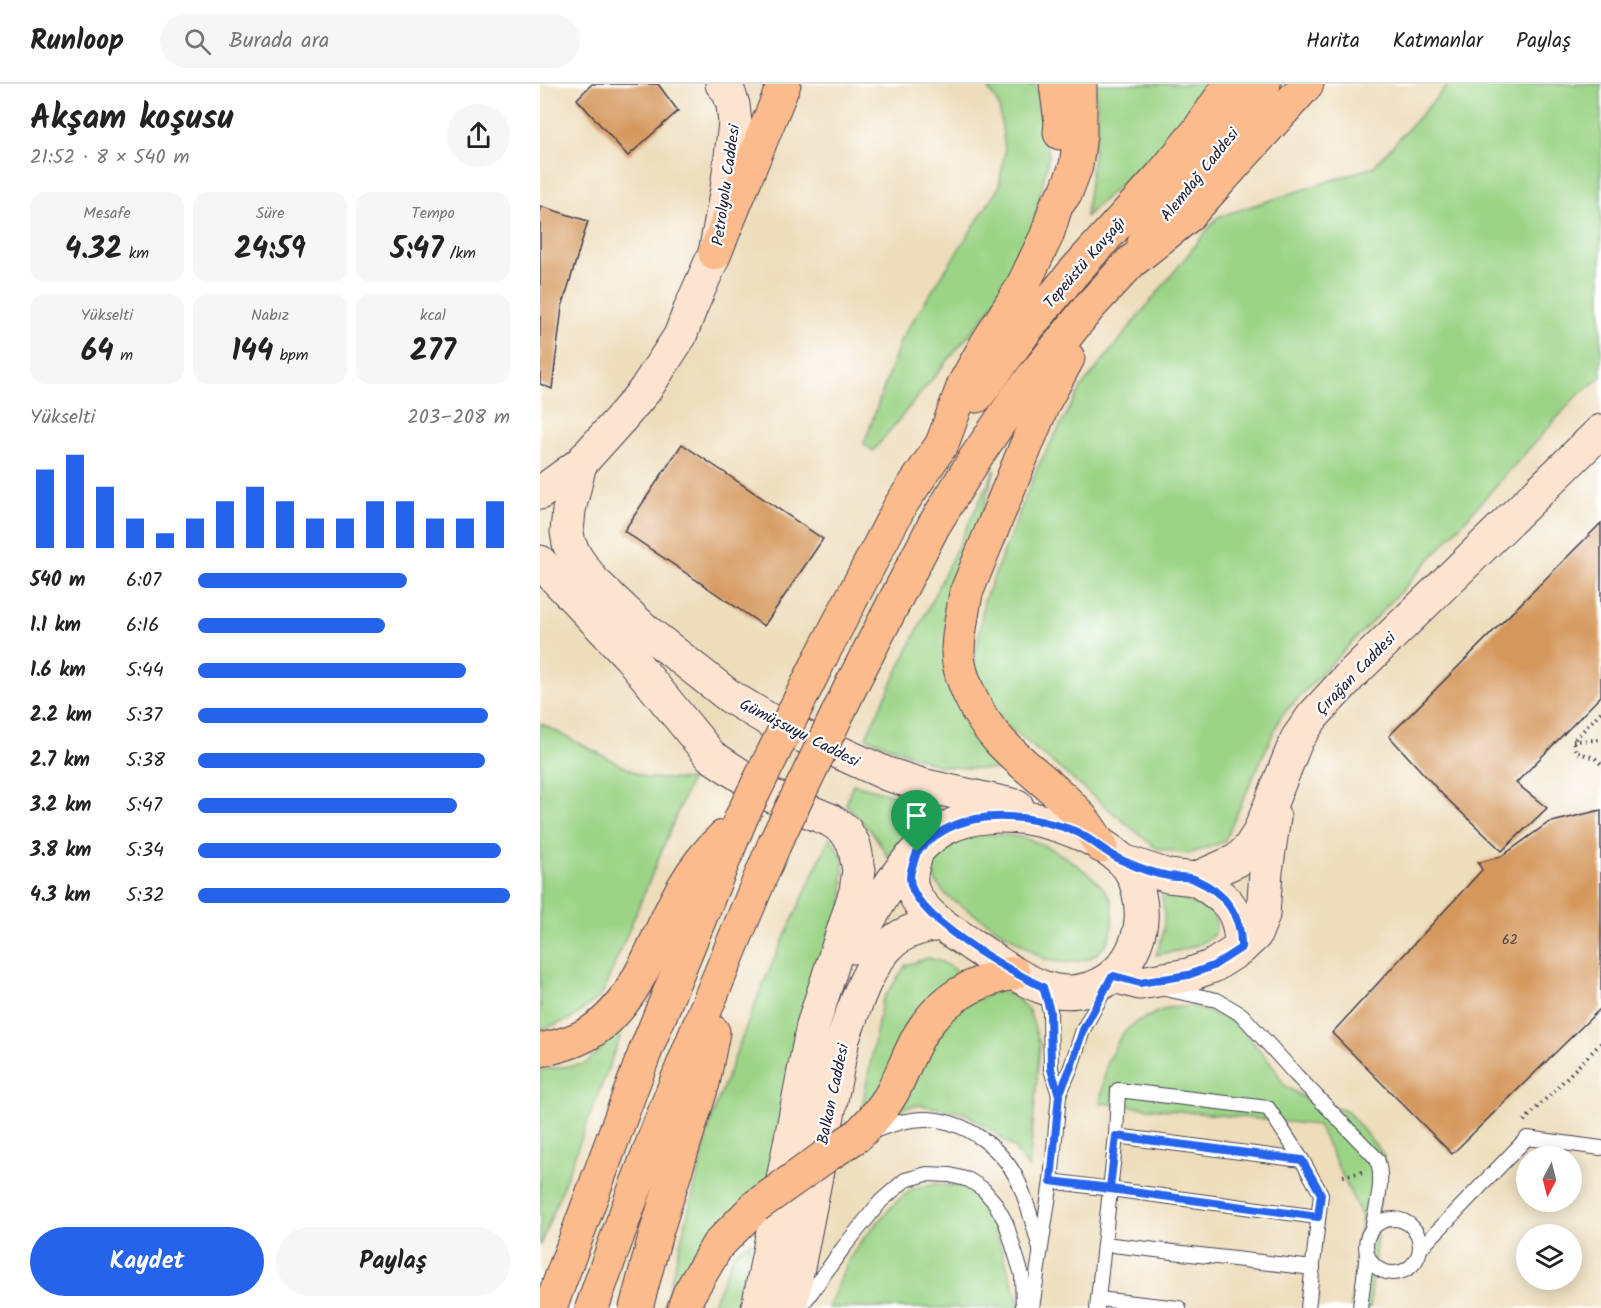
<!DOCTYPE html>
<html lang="tr">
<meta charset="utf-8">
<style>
body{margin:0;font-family:Kalam,sans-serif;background:#f6f6f6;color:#222;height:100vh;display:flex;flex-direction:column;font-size:22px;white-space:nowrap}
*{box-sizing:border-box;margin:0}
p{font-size:20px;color:#767676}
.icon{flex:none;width:33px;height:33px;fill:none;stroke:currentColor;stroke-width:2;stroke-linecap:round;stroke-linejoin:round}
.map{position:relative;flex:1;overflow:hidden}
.drawer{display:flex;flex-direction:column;background:#fff;width:540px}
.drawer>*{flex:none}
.needle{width:39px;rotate:187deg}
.buttons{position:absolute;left:976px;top:1062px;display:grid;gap:12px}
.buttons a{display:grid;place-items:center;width:66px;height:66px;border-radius:50%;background:#fff;box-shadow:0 3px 15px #0003;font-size:30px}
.pin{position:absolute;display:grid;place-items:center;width:51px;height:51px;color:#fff;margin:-62px -26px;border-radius:50% 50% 50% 0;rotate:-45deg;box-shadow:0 0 6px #0007}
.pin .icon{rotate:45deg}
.round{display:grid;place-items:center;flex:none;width:63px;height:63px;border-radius:32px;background:#f6f6f6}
.overview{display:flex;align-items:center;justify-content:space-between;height:102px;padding:0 30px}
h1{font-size:33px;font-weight:700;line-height:45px}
.figures{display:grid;grid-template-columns:repeat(3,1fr);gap:9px;height:102px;padding:6px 30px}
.figures div{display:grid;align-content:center;border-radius:15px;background:#f6f6f6;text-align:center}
.figures b{font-size:30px;font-weight:700}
.figures small{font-size:16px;font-weight:400}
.figures p{font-size:16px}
.chart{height:168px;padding:12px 30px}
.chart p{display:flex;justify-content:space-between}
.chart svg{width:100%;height:108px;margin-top:6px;stroke:#2563eb;stroke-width:6}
.action{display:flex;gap:12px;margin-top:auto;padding:12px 30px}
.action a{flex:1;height:69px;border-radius:36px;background:#2563eb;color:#fff;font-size:24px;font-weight:700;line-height:69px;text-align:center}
.action a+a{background:#f6f6f6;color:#222}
ul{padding:0 30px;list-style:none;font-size:20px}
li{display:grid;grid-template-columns:96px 72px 1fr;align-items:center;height:45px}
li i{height:15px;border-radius:8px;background:#2563eb}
header{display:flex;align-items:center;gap:36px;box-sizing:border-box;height:84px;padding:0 30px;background:#fff;border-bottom:2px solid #e0e0e0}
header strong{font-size:28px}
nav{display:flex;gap:33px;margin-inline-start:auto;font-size:21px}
.search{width:420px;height:54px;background:#f6f6f6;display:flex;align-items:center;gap:15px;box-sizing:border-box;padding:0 21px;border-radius:33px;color:#767676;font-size:22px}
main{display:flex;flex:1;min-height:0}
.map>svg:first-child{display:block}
.green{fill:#9cd487;stroke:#5f7b61;stroke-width:1.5}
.building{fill:#d4975b}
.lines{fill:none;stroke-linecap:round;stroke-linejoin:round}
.lane-casing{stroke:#403e4e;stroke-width:16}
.secondary-casing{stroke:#403e4e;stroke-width:35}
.primary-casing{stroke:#403e4e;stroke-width:35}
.highway-casing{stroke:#403e4e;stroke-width:35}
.path{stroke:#403e4e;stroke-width:4;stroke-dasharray:1.5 4.5;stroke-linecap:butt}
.lane{stroke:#fff;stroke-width:14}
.secondary{stroke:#fde4d1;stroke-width:33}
.primary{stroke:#fbbb8c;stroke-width:33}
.highway{stroke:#fbbb8c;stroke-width:33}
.highway-bridge-casing{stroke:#403e4e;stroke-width:35;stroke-linecap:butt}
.highway-bridge{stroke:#fbbb8c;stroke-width:33}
.route-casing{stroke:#fff;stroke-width:12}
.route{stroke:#2563eb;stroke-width:8}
.labels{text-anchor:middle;stroke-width:4.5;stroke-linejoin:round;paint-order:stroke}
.number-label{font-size:14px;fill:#4e3f43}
.street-label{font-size:16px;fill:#22223b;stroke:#fff}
</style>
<header>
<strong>Runloop</strong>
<div class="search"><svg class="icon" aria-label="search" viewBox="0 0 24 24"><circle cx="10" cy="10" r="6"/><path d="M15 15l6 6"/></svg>Burada ara</div>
<nav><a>Harita</a><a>Katmanlar</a><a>Paylaş</a></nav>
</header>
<main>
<section class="drawer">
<div class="overview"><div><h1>Akşam koşusu</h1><p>21:52 · 8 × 540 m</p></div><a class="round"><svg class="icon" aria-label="share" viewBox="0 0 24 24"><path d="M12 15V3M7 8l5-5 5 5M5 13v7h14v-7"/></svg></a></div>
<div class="figures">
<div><p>Mesafe</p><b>4.32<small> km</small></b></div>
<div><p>Süre</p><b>24:59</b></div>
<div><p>Tempo</p><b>5:47<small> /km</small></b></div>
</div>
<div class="figures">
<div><p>Yükselti</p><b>64<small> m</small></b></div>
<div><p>Nabız</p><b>144<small> bpm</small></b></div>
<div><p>kcal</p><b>277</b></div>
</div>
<div class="chart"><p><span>Yükselti</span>203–208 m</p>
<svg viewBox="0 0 160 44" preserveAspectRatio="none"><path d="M5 44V12M15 44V6M25 44V19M35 44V32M45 44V38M55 44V32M65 44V25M75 44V19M85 44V25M95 44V32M105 44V32M115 44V25M125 44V25M135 44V32M145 44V32M155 44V25"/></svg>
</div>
<ul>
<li><b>540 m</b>6:07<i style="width:67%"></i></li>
<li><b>1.1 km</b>6:16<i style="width:60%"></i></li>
<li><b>1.6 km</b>5:44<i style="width:86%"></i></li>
<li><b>2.2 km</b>5:37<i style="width:93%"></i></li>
<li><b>2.7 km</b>5:38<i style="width:92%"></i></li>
<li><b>3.2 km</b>5:47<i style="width:83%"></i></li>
<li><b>3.8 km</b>5:34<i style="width:97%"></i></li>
<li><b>4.3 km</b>5:32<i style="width:100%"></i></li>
</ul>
<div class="action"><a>Kaydet</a><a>Paylaş</a></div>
</section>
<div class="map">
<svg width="1061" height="1224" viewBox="0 0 1061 1224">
<rect width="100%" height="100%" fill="#fff"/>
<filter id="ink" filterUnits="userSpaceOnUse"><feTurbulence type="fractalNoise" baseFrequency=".0167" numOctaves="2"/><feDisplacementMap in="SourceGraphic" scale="12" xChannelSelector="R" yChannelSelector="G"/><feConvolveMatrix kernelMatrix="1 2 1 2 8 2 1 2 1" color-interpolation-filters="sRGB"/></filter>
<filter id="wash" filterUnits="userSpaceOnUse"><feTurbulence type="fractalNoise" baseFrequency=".008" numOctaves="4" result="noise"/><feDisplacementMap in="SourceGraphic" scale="24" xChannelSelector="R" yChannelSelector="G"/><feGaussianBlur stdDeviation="1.35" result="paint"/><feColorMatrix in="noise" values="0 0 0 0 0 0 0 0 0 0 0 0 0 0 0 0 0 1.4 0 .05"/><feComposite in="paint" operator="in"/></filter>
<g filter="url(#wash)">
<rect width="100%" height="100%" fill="#edddbb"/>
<g class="green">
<polygon points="446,0 495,1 509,72 491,152 451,224 333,367 324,360 361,255 459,103 465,66 459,22"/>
<polygon points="554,0 675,0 646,39 546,132 558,28"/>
<polygon points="909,0 1061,0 1061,293 1034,315 864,504 741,632 684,758 648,770 616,764 462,637 434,582 444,517 498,382 541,304 678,133 833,83"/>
<polygon points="455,385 415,521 471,687 399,682 326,653"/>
<polygon points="0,639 106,694 151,696 62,911 31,935 0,946"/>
<path d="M313,700L404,724L406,726C383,737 365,753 348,773L335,752L306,720Z"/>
<path d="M445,750C461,751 476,751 491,756C514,764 561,793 571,816C574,824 573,834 572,843C566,878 531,884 503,874L408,813C370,773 407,758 445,750Z"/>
<polygon points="290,753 303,774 303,824 230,1094 169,1156 127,1224 124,1224 174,1027 220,907"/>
<path d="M621,807L668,825C698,860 638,866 616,871C626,846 626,833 621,807Z"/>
<polygon points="388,874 400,877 422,890 341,1013 322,1024 342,917 366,881"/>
<polygon points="457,907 475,912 489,927 500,960 489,1085 475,1065 452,1046 425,1029 380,1021 351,1026 415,924"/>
<polygon points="651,922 687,934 704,947 735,985 744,1001 770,1018 807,1027 844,1071 830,1224 811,1224 822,1133 778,1041 560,1019 567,978 582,950 596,938 627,924"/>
<polygon points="84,943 0,1162 0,986 45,980"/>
<polygon points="397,1100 425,1103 448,1125 481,1224 288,1224 309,1175 327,1150 356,1118 374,1104"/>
<polygon points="211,1158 197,1224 171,1224 195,1168"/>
</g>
<g id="blocks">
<g class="building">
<polygon points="52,0 118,0 138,27 88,72 37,15"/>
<polygon points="0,122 48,137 22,223 12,305 0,300"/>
<polygon points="142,360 283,455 224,542 84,447"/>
<polygon points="1061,439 1061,612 976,699 1007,724 962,767 902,710 849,652"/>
<polygon points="1061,726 1061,924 912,1070 792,949 942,786 938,779 962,772 1008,739"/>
</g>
</g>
</g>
<g filter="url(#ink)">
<use href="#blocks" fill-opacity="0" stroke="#403e4e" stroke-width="1.5"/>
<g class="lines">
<defs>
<g id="lane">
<polyline points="504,905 510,927 511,985 519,1011"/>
<path d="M625,905L677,916L702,931L756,991L837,1075C845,1097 836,1123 832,1145"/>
<path d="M333,1047C351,1041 369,1034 388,1035C426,1037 463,1064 479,1099C488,1120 494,1143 500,1165"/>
<polyline points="576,1052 762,1076"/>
<polyline points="511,1097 778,1133"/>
<circle cx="853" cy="1162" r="27"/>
<polyline points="564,1160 773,1184"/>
<polyline points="880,1165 987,1054 1061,1064"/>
<polyline points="558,1215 639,1224"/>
<polyline points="260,1224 303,1164 341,1117 365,1096 387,1090 410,1091 429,1096 443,1105 455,1119 466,1139 482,1191 483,1224"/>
<polyline points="492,1224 511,1097 519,1011 531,983 543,946 565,905"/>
<polyline points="557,1224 576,1052 578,1006 728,1024 762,1076 781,1110 768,1224"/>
<polyline points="820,1224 827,1170"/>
</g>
<g id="secondary">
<polyline points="40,380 29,426 27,448 29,460 37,475 53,497 105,546 189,612 234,639 347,690 382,701 477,722"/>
<polyline points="0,409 40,380 84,331 105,306 140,252 151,223 175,169 187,105 195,39 193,21 188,6 182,0"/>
<polyline points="0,478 90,573 171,672 232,712 290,736 305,746 314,761 319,786 316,807 273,941 218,1224"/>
<polyline points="583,777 628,792 655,795 698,776 710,763 719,749 757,655 773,632 810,592 1061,347"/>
<path d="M655,795C686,814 701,824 701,864"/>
<path d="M314,863C335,824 365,767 404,745C456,717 539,738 582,776C598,791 604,823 600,844C591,890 549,920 502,903C477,894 455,876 432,861C412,847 383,832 373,807C368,793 373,781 377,768"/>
<polyline points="574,892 600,899 648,891 673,882 701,864 715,851 723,831 726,787 734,733"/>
<path d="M250,1224L303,955C314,925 328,878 354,857C367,846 385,842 401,840"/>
</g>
<polyline id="primary" points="604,159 686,57 724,0"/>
<g id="highway">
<polyline points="516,0 521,38 520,49"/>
<polyline points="175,169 244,0"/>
<path d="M528,274L504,318L426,509C423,529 418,548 418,568C418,583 424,599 430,612C454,665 492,683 531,722C543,734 552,747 561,762"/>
<polyline points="437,312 489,242 533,189 621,92 658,47 690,0"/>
<polyline points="281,573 360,422 402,360 424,300 447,259 481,205 507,151 516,122 526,108 536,82 540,51 540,0"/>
<polyline points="313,598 394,441 436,373 477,313 550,222 591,178 647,133 767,0"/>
<path d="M0,966C15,963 31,959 44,952C98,924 114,853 143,804C154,785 167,768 183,753"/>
<path d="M317,1052C330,1039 343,1025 352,1009C362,990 369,969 380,950C402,914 433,898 473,889"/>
<polyline points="10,1224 105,968 201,734"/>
<path d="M52,1224C106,1067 170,913 234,761"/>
<polyline points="96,1224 116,1149 163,999 173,948"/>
<polyline points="144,1224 149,1210 177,1162 216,1122"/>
</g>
</defs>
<use href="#lane" class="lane-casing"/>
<use href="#secondary" class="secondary-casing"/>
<use href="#primary" class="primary-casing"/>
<use href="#highway" class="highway-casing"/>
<g class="path">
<polyline points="1061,628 1033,657 1036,668 1055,674 1061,680"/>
<polyline points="1033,657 1061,656"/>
<polyline points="984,1037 1061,959"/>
<polyline points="803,1092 823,1088"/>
</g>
<use href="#lane" class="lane"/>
<use href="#secondary" class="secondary"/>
<use href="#primary" class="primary"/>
<use href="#highway" class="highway"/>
<defs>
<g id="highway-bridge">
<polyline points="201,734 281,573"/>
<polyline points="234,761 313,598"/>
<polyline points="216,1122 286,1072 317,1052"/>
</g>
</defs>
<use href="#highway-bridge" class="highway-bridge-casing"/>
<use href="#highway-bridge" class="highway-bridge"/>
</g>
</g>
<g class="lines" filter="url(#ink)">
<defs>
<path id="route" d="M377,768C375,775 370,786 370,794C370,832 471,888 503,903L510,927L511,985L519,1011L511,1097L778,1133L781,1110L762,1076L576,1052L570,1104L511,1097L519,1011L531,983L543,946L571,894L574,892L600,899L648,891L673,882L701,864C702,832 686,809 656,796C649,792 638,794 629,792C615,790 599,784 586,778C571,773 554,757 539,749C527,743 513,740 500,737C455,728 410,731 377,768"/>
</defs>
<use href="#route" class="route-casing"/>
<use href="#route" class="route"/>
</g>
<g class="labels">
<g class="number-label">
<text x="970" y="860">62</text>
</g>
<g class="street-label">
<text transform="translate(659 90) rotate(-51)" y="6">Alemdağ Caddesi</text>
<text transform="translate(185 101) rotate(-82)" y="6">Petrolyolu Caddesi</text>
<text transform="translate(544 178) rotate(-49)" y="6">Tepeüstü Kavşağı</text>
<text transform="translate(815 589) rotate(-46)" y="6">Çırağan Caddesi</text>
<text transform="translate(260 648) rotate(27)" y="6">Gümüşsuyu Caddesi</text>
<text transform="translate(292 1010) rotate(-78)" y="6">Balkan Caddesi</text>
</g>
</g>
</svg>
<div class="buttons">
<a><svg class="needle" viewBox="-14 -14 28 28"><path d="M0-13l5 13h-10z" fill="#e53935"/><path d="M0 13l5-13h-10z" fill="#767676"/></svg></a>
<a><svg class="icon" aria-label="layers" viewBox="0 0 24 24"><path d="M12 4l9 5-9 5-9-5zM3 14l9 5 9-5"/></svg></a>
</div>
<div class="pin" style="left:377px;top:768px;background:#1e9e55"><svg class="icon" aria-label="arrive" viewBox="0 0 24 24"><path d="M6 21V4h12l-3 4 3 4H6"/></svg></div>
</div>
</main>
